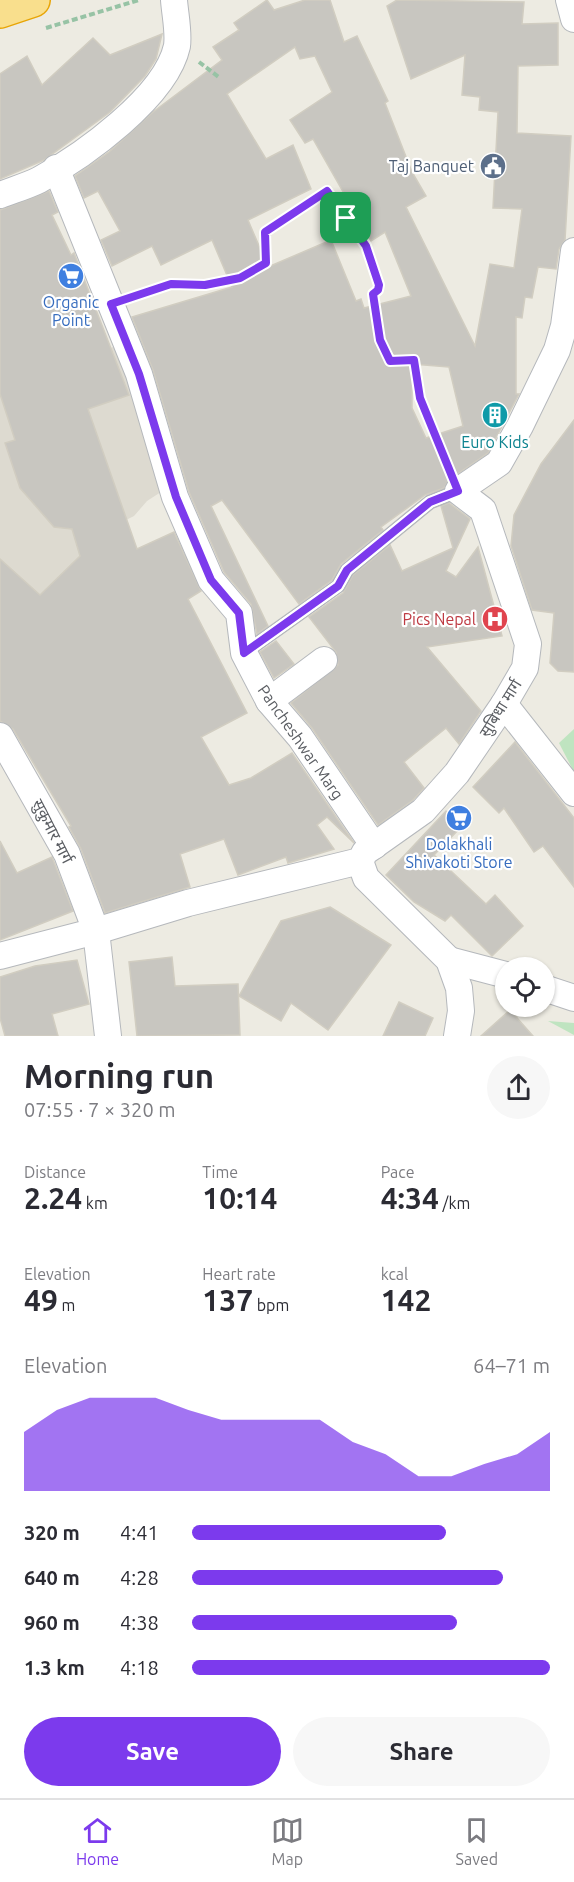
<!DOCTYPE html>
<meta charset="utf-8">
<style>
body{margin:0;font-family:Ubuntu,"Noto Sans Devanagari",sans-serif;background:#f7f7f7;color:#2b2b33;height:100vh;display:flex;flex-direction:column;font-size:22px;white-space:nowrap}
*{box-sizing:border-box;margin:0}
p{font-size:20px;color:#7c7c81}
.icon{flex:none;width:33px;height:33px;fill:none;stroke:currentColor;stroke-width:2;stroke-linecap:round;stroke-linejoin:round}
.map{position:relative;height:1036px;overflow:hidden}
.panel{display:flex;flex-direction:column;background:#fff;flex:1}
.panel>*{flex:none}
.tools{position:absolute;left:495px;top:957px;display:grid;gap:12px}
.tools a{display:grid;place-items:center;width:60px;height:60px;border-radius:50%;background:#fff;box-shadow:0 2px 4px #0004;font-size:30px}
.pin{position:absolute;display:grid;place-items:center;width:51px;height:51px;color:#fff;margin:-26px;border-radius:12px;box-shadow:0 3px 9px #0006}
.round{display:grid;place-items:center;flex:none;width:63px;height:63px;border-radius:32px;background:#f7f7f7}
.head{display:flex;align-items:center;justify-content:space-between;height:102px;padding:0 24px}
h1{font-size:33px;font-weight:700;line-height:45px}
.stats{display:grid;grid-template-columns:repeat(3,1fr);gap:9px;height:102px;padding:6px 24px}
.stats div{display:grid;align-content:center}
.stats b{font-size:30px;font-weight:700}
.stats small{font-size:16px;font-weight:400}
.stats p{font-size:16px}
.chart{height:168px;padding:12px 24px}
.chart p{display:flex;justify-content:space-between}
.chart svg{width:100%;height:108px;margin-top:6px;fill:#7c3aed;opacity:.7}
.cta{display:flex;gap:12px;margin-top:auto;padding:12px 24px}
.cta a{flex:1;height:69px;border-radius:36px;background:#7c3aed;color:#fff;font-size:24px;font-weight:700;line-height:69px;text-align:center}
.cta a+a{background:#f7f7f7;color:#2b2b33}
ul{padding:0 24px;list-style:none;font-size:20px}
li{display:grid;grid-template-columns:96px 72px 1fr;align-items:center;height:45px}
li i{height:15px;border-radius:8px;background:#7c3aed}
.dock{display:flex;justify-content:space-around;align-items:center;height:84px;border-top:2px solid #e1e1e2;background:#fff;font-size:16px;color:#7c7c81}
.dock a{display:grid;justify-items:center;gap:3px}
.dock .active{color:#7c3aed}
.map>svg:first-child{display:block}
.education{fill:#dddad0}
.green{fill:#bfe4c0}
.building{fill:#c8c6c0;stroke:#d1cdc1;stroke-width:1.5;fill-rule:evenodd}
.lines{fill:none;stroke-linecap:round;stroke-linejoin:round}
.lane-casing{stroke:#b5b8bc;stroke-width:15}
.street-casing{stroke:#b5b8bc;stroke-width:28}
.highway-casing{stroke:#e8a507;stroke-width:36}
.path{stroke:#97c3a5;stroke-width:4;stroke-dasharray:6 3;stroke-linecap:butt}
.lane{stroke:#fff;stroke-width:12}
.street{stroke:#fff;stroke-width:26}
.highway{stroke:#f9df8d;stroke-width:33}
.route-casing{stroke:#fff;stroke-width:12}
.route{stroke:#7c3aed;stroke-width:8}
.labels{text-anchor:middle;stroke-width:4.5;stroke-linejoin:round;paint-order:stroke}
.service-label{font-size:16px;fill:#4e5e75;stroke:#fff;text-anchor:end}
.shop-label{font-size:16px;fill:#366cbe;stroke:#fff}
.culture-label{font-size:16px;fill:#0d838f;stroke:#fff}
.health-label{font-size:16px;fill:#be3a42;stroke:#fff;text-anchor:end}
.street-label{font-size:16px;fill:#5b5e63;stroke:#fff}
</style>
<div class="map">
<svg width="574" height="1036" viewBox="0 0 574 1036">
<rect width="100%" height="100%" fill="#edebe2"/>
<polygon class="education" points="119,345 164,490 147,501 134,516 122,522 0,633 0,395 43,381 46,370"/>
<g class="green">
<polygon points="574,729 574,772 559,743"/>
<polygon points="548,1021 574,1023 574,1035"/>
</g>
<g class="building">
<path d="M267,0L274,10L305,0H330L344,42L357,36L388,101L385,103L412,172L426,196L406,207L475,346L490,264L514,268L522,209L493,208L498,112L479,110L480,97L462,95L465,55L411,79L387,6L397,0L524,2L522,24L558,23V65L518,66L517,133L571,136L565,240L559,249L556,269L538,267L532,298L525,297L522,318L516,317V394H519L488,453L450,479L444,488L425,495L381,527L383,530L341,564L332,580L299,604L222,500L211,506L268,626L257,634L251,604L224,572L189,492L153,370L132,317L232,287L212,240L161,265L152,246L112,266L101,240L120,231L98,191L84,198L75,176L109,152L153,112L222,60L213,47L239,30L234,23ZM295,47L300,59L315,56L332,92L290,120L305,143L313,139L371,241L385,232L411,296L364,308L361,299L356,301L331,240L268,267L248,220L311,189L293,145L266,159L227,94ZM412,364L449,367L463,426L426,438L412,408Z"/>
<polygon points="162,34 156,59 145,76 110,112 44,160 0,179 0,74 27,56 42,85 93,38 110,55"/>
<polygon points="49,191 58,212 52,215 71,255 74,253 129,395 88,409 137,549 174,532 201,591 188,599 247,713 201,737 229,785 251,778 292,753 354,843 327,817 317,825 334,849 288,863 286,857 238,875 224,839 180,854 190,887 105,913 81,849 69,827 71,826 13,729 0,721 0,559 40,595 80,556 72,529 54,527 20,488 5,443 15,440 0,394 0,210"/>
<polygon points="574,420 574,672 558,671 550,663 554,613 532,610 511,546 514,515 541,464"/>
<polygon points="449,503 470,519 446,571 456,577 478,547 502,636 427,647 481,711 459,744 446,728 404,762 424,788 413,800 378,825 312,728 291,703 338,665 336,652 309,617 343,593 353,575 390,545 402,571 453,548 441,506"/>
<polygon points="276,641 294,664 274,678 260,652"/>
<polygon points="515,742 574,818 574,887 543,846 534,852 504,808 499,813 473,787"/>
<polygon points="446,811 462,826 434,855 486,904 495,895 523,926 492,956 451,915 445,921 414,902 386,875"/>
<polygon points="0,841 17,873 52,857 73,911 0,940"/>
<polygon points="330,907 391,945 328,1030 291,1003 281,1021 239,996 281,921"/>
<polygon points="172,957 175,986 238,984 240,1035 137,1036 129,962"/>
<polygon points="77,960 89,1004 52,1014 58,1036 5,1036 0,1018 0,977 35,966"/>
<polygon points="399,1002 433,1018 425,1036 383,1036"/>
<polygon points="510,1010 533,1036 481,1036"/>
</g>
<g class="lines">
<defs>
<polyline id="lane" points="244,653 338,586 347,570 430,502 458,491"/>
<g id="street">
<polyline points="569,0 574,19"/>
<polyline points="56,168 139,374 175,497 211,580 239,613 244,653 269,701 300,737 374,846"/>
<path d="M0,195C13,190 27,186 39,180C83,156 166,97 177,46C179,32 175,14 174,0"/>
<polyline points="269,701 324,660"/>
<polyline points="504,704 574,793"/>
<polyline points="0,736 67,854 96,931 108,1036"/>
<polyline points="360,861 366,878 449,960 459,988 461,1011 457,1036"/>
<polyline points="0,956 96,931 188,903 360,861 365,852 423,811 457,773 504,704 525,668 528,644 483,510 458,491 499,463 520,426 557,350 564,326 574,251"/>
<polyline points="449,960 506,975"/>
<polyline points="544,988 574,998"/>
</g>
<polyline id="highway" points="0,11 33,0"/>
</defs>
<use href="#lane" class="lane-casing"/>
<use href="#street" class="street-casing"/>
<use href="#highway" class="highway-casing"/>
<g class="path">
<polyline points="46,28 139,0"/>
<polyline points="199,62 220,78"/>
<polyline points="134,296 171,284 205,285 240,278 266,263 265,232 327,191 366,246 379,285 378,290 373,294 380,340 390,361 414,360 420,398 449,468"/>
</g>
<use href="#lane" class="lane"/>
<use href="#street" class="street"/>
<use href="#highway" class="highway"/>
</g>
<g class="lines">
<defs>
<polygon id="route" points="327,191 366,246 379,285 378,290 373,294 380,340 390,361 414,360 420,398 458,491 430,502 347,570 338,586 244,653 239,613 211,580 176,497 139,374 111,304 171,284 205,285 240,278 266,263 265,232"/>
</defs>
<use href="#route" class="route-casing"/>
<use href="#route" class="route"/>
</g>
<defs>
<symbol id="civic-disc" viewBox="-11 -11 22 22"><circle r="9.5" fill="#5c6f8a" stroke="#fff"/><path d="M-.6-6.5H3V-4.5H.6V-3L4-1V1h2V6H-6V1h2V-1L-.6-3ZM-1.2 2.5V6h2.4V2.5Z" fill="#fff"/></symbol>
<symbol id="supermarket-disc" viewBox="-11 -11 22 22"><circle r="9.5" fill="#3f7fe0" stroke="#fff"/><path d="M-6-5.5h2.5l.6 2H6L4.5 2H-2.5L-4.4-4H-6ZM-1.5 3.2a1.3 1.3 0 1 0 .1 0ZM3 3.2a1.3 1.3 0 1 0 .1 0Z" fill="#fff"/></symbol>
<symbol id="building-disc" viewBox="-11 -11 22 22"><circle r="9.5" fill="#0f9aa8" stroke="#fff"/><path d="M-4-6H4V6H1V3H-1V6H-4ZM-2.5-4.3h1.7v1.8h-1.7ZM.8-4.3h1.7v1.8H.8ZM-2.5-1h1.7V.8h-1.7ZM.8-1h1.7V.8H.8Z" fill="#fff"/></symbol>
<symbol id="hospital-disc" viewBox="-11 -11 22 22"><circle r="9.5" fill="#e0444e" stroke="#fff"/><path d="M-5-5h3v3.5h4V-5h3V5h-3V1.5h-4V5h-3Z" fill="#fff"/></symbol>
</defs>
<g fill-rule="evenodd">
<use href="#civic-disc" x="478" y="151" width="30" height="30"/>
<use href="#supermarket-disc" x="56" y="261" width="30" height="30"/>
<use href="#building-disc" x="480" y="400" width="30" height="30"/>
<use href="#hospital-disc" x="480" y="604" width="30" height="30"/>
<use href="#supermarket-disc" x="444" y="803" width="30" height="30"/>
</g>
<g class="labels">
<g class="service-label">
<text x="474" y="172">Taj Banquet</text>
</g>
<g class="shop-label">
<text x="71" y="308">Organic<tspan x="71" dy="18">Point</tspan></text>
<text x="459" y="850">Dolakhali<tspan x="459" dy="18">Shivakoti Store</tspan></text>
</g>
<g class="culture-label">
<text x="495" y="448">Euro Kids</text>
</g>
<g class="health-label">
<text x="476" y="625">Pics Nepal</text>
</g>
<g class="street-label">
<text transform="translate(500 708) rotate(-58)" y="6">सुबिधा मार्ग</text>
<text transform="translate(301 742) rotate(55)" y="6">Pancheshwar Marg</text>
<text transform="translate(53 831) rotate(63)" y="6">सुकुमार मार्ग</text>
</g>
</g>
</svg>
<div class="tools">
<a><svg class="icon" aria-label="locate" viewBox="0 0 24 24"><circle cx="12" cy="12" r="6"/><path d="M12 2v4M12 18v4M2 12h4M18 12h4"/></svg></a>
</div>
<div class="pin" style="left:346px;top:218px;background:#1e9e55"><svg class="icon" aria-label="arrive" viewBox="0 0 24 24"><path d="M6 21V4h12l-3 4 3 4H6"/></svg></div>
</div>
<section class="panel">
<div class="head"><div><h1>Morning run</h1><p>07:55 · 7 × 320 m</p></div><a class="round"><svg class="icon" aria-label="share" viewBox="0 0 24 24"><path d="M12 15V3M7 8l5-5 5 5M5 13v7h14v-7"/></svg></a></div>
<div class="stats">
<div><p>Distance</p><b>2.24<small> km</small></b></div>
<div><p>Time</p><b>10:14</b></div>
<div><p>Pace</p><b>4:34<small> /km</small></b></div>
</div>
<div class="stats">
<div><p>Elevation</p><b>49<small> m</small></b></div>
<div><p>Heart rate</p><b>137<small> bpm</small></b></div>
<div><p>kcal</p><b>142</b></div>
</div>
<div class="chart"><p><span>Elevation</span>64–71 m</p>
<svg viewBox="0 0 160 44" preserveAspectRatio="none"><path d="M0 44V20L10 11L20 6L30 6L40 6L50 11L60 15L70 15L80 15L90 15L100 24L110 29L120 38L130 38L140 33L150 29L160 20V44z"/></svg>
</div>
<ul>
<li><b>320 m</b>4:41<i style="width:71%"></i></li>
<li><b>640 m</b>4:28<i style="width:87%"></i></li>
<li><b>960 m</b>4:38<i style="width:74%"></i></li>
<li><b>1.3 km</b>4:18<i style="width:100%"></i></li>
</ul>
<div class="cta"><a>Save</a><a>Share</a></div>
</section>
<nav class="dock">
<a class="active"><svg class="icon" aria-label="home" viewBox="0 0 24 24"><path d="M3 11l9-7 9 7M6 9v11h12V9"/></svg>Home</a>
<a><svg class="icon" aria-label="map" viewBox="0 0 24 24"><path d="M3 6l6-2 6 2 6-2v14l-6 2-6-2-6 2zM9 4v14M15 6v14"/></svg>Map</a>
<a><svg class="icon" aria-label="saved" viewBox="0 0 24 24"><path d="M7 4h10v16l-5-4-5 4z"/></svg>Saved</a>
</nav>
